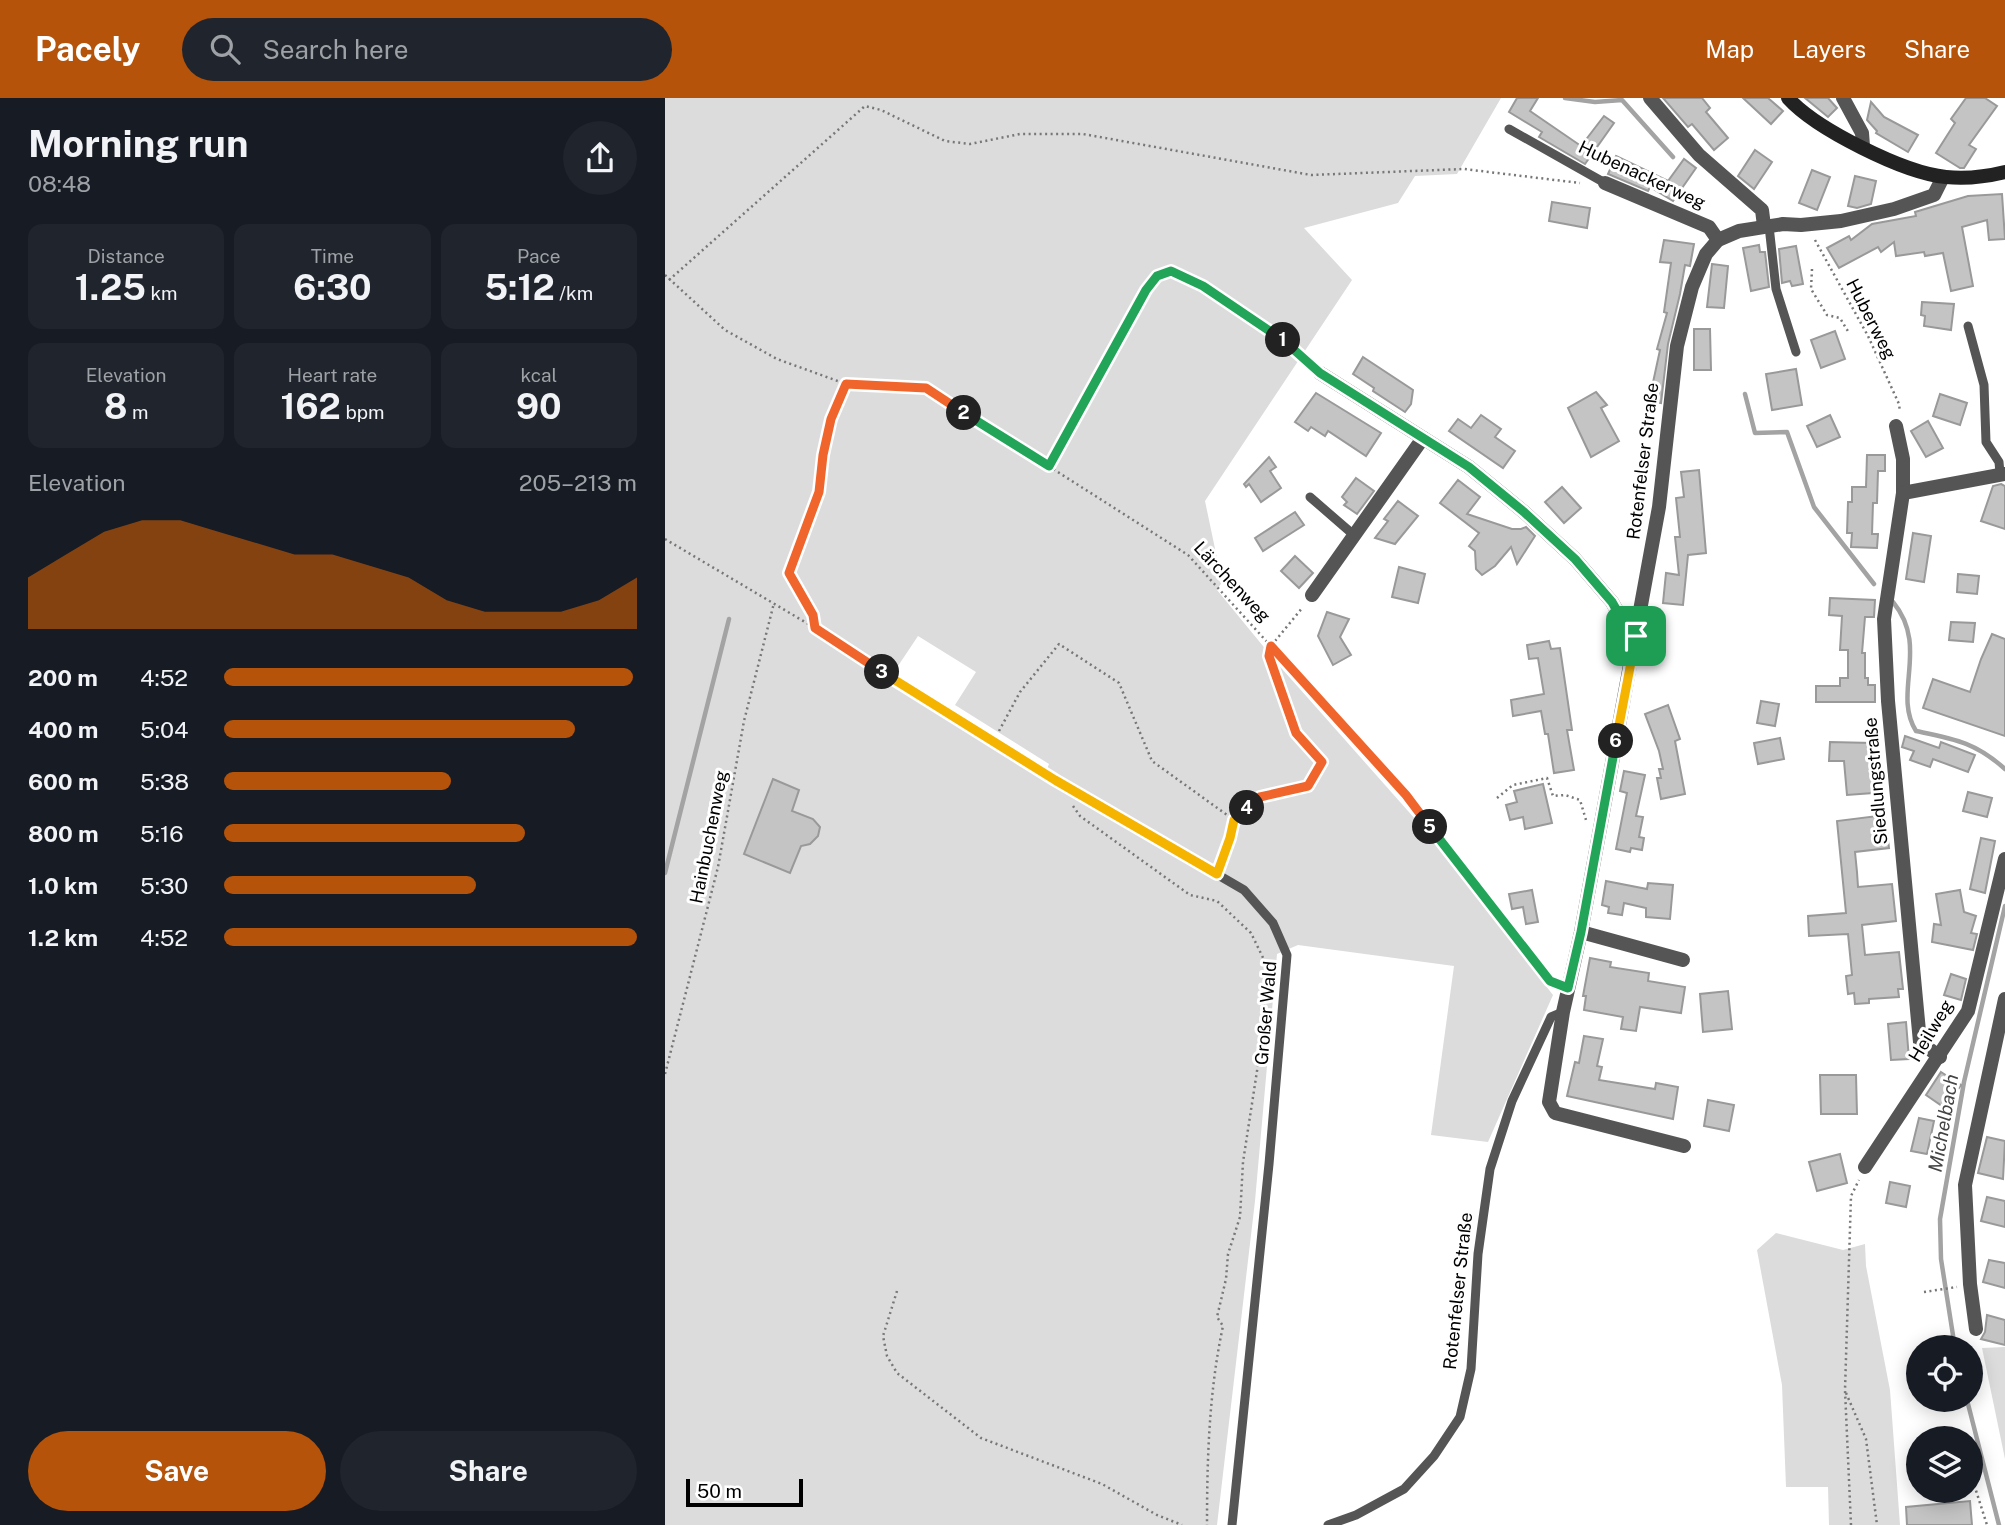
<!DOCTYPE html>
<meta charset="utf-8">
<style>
body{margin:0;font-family:"Public Sans",sans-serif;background:#20242c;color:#f1f3f6;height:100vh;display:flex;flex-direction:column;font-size:26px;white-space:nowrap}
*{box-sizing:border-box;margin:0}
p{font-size:23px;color:#9ea1a6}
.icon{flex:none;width:38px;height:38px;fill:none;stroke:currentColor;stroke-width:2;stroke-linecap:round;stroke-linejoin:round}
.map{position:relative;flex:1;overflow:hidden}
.panel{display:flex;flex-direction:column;background:#171b24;width:665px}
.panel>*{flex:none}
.tools{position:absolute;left:1241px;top:1237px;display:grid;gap:14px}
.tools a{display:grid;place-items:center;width:77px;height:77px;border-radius:50%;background:#171b24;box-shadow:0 4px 18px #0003;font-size:35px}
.scale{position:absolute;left:21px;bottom:18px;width:117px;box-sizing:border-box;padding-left:7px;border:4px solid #000;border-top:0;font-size:19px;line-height:24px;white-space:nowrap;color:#000;-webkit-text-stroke:5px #fff;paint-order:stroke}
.pin{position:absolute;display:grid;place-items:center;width:60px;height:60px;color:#fff;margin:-30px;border-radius:14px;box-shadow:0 4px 10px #0006}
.km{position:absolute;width:35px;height:35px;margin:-18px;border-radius:50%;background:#222;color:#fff;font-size:19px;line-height:35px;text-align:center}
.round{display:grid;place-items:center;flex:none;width:74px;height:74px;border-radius:37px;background:#20242c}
.head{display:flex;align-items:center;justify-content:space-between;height:119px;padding:0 28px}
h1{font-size:38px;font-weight:700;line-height:52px}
.metrics{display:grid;grid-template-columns:repeat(3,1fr);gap:10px;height:119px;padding:7px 28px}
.metrics div{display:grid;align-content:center;border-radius:14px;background:#20242c;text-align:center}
.metrics b{font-size:35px;font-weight:700}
.metrics small{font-size:19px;font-weight:400}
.metrics p{font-size:19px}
.chart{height:196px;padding:14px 28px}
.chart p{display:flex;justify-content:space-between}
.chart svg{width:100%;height:126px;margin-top:7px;fill:#b45309;opacity:.7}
.cta{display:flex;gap:14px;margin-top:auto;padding:14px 28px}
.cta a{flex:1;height:80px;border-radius:42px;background:#b45309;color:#fff;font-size:28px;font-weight:700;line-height:80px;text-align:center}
.cta a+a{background:#20242c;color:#f1f3f6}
ul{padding:0 28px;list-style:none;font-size:23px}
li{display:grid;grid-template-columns:112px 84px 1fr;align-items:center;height:52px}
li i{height:18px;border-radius:9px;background:#b45309}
header{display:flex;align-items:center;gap:42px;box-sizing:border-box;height:98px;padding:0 35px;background:#b45309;color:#fff}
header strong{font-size:33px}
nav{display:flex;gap:38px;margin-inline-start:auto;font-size:24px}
.search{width:490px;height:63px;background:#20242c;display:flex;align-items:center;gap:18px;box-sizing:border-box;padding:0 24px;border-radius:38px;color:#9ea1a6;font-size:26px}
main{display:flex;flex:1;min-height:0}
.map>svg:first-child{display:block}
.green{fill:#dcdcdc;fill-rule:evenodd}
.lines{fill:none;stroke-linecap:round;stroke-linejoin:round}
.stream{stroke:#a3a3a3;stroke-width:4.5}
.building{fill:#c4c4c4;stroke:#999;stroke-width:2}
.path{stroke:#777;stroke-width:2.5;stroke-dasharray:2 3.5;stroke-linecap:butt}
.lane{stroke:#555;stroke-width:9}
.street{stroke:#555;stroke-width:14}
.secondary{stroke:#222;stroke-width:14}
.split-1-casing{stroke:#fff;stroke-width:14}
.split-2-casing{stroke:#fff;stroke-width:14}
.split-3-casing{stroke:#fff;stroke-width:14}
.split-4-casing{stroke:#fff;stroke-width:14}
.split-5-casing{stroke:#fff;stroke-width:14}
.split-6-casing{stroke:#fff;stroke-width:14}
.split-7-casing{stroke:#fff;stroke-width:14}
.split-1{stroke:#22a559;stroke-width:9}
.split-2{stroke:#22a559;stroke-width:9}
.split-3{stroke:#f0652b;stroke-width:9}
.split-4{stroke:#f5b400;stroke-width:9}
.split-5{stroke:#f0652b;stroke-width:9}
.split-6{stroke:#22a559;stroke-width:9}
.split-7{stroke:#f5b400;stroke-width:9}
.labels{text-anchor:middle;stroke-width:6;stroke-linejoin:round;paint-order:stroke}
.street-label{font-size:18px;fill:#000;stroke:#fff}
.water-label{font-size:19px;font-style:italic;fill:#444;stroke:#fff}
</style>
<header>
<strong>Pacely</strong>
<div class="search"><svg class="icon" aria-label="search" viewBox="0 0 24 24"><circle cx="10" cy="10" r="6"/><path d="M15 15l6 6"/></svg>Search here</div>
<nav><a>Map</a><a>Layers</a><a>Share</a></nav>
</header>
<main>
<section class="panel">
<div class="head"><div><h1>Morning run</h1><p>08:48</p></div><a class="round"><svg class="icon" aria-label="share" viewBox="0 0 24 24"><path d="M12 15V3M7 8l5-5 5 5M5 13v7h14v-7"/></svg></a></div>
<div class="metrics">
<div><p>Distance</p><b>1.25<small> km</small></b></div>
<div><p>Time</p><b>6:30</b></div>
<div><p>Pace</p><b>5:12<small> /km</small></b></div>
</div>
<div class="metrics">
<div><p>Elevation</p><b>8<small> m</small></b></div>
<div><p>Heart rate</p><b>162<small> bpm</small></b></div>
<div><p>kcal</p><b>90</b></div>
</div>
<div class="chart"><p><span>Elevation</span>205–213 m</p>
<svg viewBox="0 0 160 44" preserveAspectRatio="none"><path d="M0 44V26L10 18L20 10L30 6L40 6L50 10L60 14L70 18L80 18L90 22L100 26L110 34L120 38L130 38L140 38L150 34L160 26V44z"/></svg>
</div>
<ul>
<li><b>200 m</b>4:52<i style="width:99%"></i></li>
<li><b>400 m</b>5:04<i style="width:85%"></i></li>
<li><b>600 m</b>5:38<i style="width:55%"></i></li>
<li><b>800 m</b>5:16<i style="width:73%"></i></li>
<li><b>1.0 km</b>5:30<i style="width:61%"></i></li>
<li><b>1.2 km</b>4:52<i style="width:100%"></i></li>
</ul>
<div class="cta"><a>Save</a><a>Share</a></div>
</section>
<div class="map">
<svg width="1340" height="1427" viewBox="0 0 1340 1427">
<rect width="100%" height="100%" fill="#fff"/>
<g class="green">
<path d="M0,0H836L792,76L750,78L733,105L639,130L687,182L540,403L557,484L552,492L611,564L751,722L888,897L823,1044L766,1037L789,868L633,847L612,856L590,1103L552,1427H0ZM253,538L311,574L290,607L384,666L378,680L197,568L205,560L231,571Z"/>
<polygon points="1111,1135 1178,1152 1200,1146 1201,1168 1225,1292 1235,1427 1164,1427 1163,1389 1121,1389 1117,1287 1092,1152"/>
<polygon points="1340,1249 1340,1361 1317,1250"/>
</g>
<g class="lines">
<g class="stream">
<polyline points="900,0 930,4 957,2 1008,59"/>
<polyline points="1080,296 1090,335 1122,334 1149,409 1209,486"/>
<path d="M1228,504C1265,549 1227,595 1251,633C1289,641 1310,644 1340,671"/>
<polyline points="0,775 64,521"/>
<polyline points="1290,1250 1276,1161 1275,1121 1299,984 1340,808"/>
<polyline points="1302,1302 1334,1427"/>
</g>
</g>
<g class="building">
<polygon points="852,0 873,0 865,13 916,48 939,18 949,25 920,66 874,39 877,34 844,14"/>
<polygon points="998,0 1037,0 1045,10 1041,14 1063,40 1049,52 1027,26 1023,29"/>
<polygon points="1078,0 1103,0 1118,13 1106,26"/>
<polygon points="1140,0 1163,0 1172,10 1163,19"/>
<polygon points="1301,0 1320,0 1332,8 1304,47 1311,51 1299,70 1295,70 1271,55 1290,25 1286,21"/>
<polygon points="1206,4 1219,19 1253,37 1243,54 1211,35 1212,33 1202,22"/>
<polygon points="1090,52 1107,64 1089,91 1073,78"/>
<polygon points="951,58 1003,83 1019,61 1031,70 1008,103 985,89 983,93 943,76"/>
<polygon points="1147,72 1165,79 1152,112 1134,105"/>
<polygon points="1190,78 1211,83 1206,106 1192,110 1183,108"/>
<polygon points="1337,96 1340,141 1324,142 1322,122 1297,129 1308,188 1286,193 1278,155 1260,158 1259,154 1231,158 1229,144 1216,154 1213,149 1174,170 1162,150 1184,138 1186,142 1207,126 1251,118 1250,114 1303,98"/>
<polygon points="887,104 925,110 922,130 884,123"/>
<polygon points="999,142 1029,146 1025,168 1020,167 1015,196 1003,246 996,305 984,303 995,252 992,251 1002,215 999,214 1006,165 995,164"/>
<polygon points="1094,147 1095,154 1100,154 1104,189 1086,193 1078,150"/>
<polygon points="1131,148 1138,186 1127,188 1125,183 1117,185 1114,151"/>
<polygon points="1047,166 1063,168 1059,210 1042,209"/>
<polygon points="1257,204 1289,206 1286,232 1259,228 1260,218 1256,217"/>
<polygon points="1029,231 1045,231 1046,272 1029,272"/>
<polygon points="1170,233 1180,261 1156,270 1146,242"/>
<polygon points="698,259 748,292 746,306 740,314 708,293 709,290 688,276"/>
<polygon points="1131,271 1137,307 1107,312 1101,276"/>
<polygon points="931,294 942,307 936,310 954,343 926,359 903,310"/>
<polygon points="651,295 716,335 701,358 663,333 660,338 646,329 643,333 630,324"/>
<polygon points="1275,296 1302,305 1295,327 1268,318"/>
<polygon points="816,317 836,331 830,339 850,353 838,370 784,333 793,321 806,330"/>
<polygon points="1165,317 1175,339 1152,349 1142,328"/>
<polygon points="1263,323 1278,350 1261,359 1246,333"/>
<polygon points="1202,357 1220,357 1220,373 1213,373 1212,405 1208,405 1207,436 1213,436 1212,450 1186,449 1187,435 1182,435 1183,404 1187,404 1187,389 1201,389"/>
<polygon points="604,359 611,369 605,373 616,390 596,404 584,386 581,389 579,386"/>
<polygon points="1034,372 1041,455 1023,457 1018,507 998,505 1001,475 1014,477 1010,439 1015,439 1011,400 1019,399 1016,374"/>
<polygon points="691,380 709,393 692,416 679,407 682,404 677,399"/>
<polygon points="793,382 815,399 802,416 847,431 856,431 861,429 870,438 852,466 846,449 830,468 817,477 811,471 810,453 804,448 814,435 775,405"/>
<polygon points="1336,386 1340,388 1340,431 1316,423 1328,388"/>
<polygon points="897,389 916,410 899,425 880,404"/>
<polygon points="733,403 753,418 730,446 710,440 723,423 719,421"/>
<polygon points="630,414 639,427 598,453 590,440"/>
<polygon points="1248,435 1266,438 1259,484 1241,481"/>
<polygon points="630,458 648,475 634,490 616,473"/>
<polygon points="734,469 760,476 753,505 727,499"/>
<polygon points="1293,476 1314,478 1312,496 1292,494"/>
<polygon points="1165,500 1210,502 1209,519 1200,519 1197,555 1200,555 1200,580 1203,580 1203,587 1210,587 1210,604 1151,604 1151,588 1175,588 1175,580 1183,580 1183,552 1175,552 1177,518 1164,517"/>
<polygon points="662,514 684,521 675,539 686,557 668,567 653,538"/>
<polygon points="1286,524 1310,525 1308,544 1284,542"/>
<polygon points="1327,536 1340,541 1340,638 1258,610 1268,581 1305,594 1316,561"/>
<polygon points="884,543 886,551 895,550 907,632 902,632 909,672 889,675 883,636 880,636 876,613 848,618 846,602 879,596 873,560 864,561 862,547"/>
<polygon points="1096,603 1114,606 1110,628 1092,625"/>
<polygon points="1003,607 1015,641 1010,643 1020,696 996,701 992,680 996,680 994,671 998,671 994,653 980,616"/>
<polygon points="1240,638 1274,650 1276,644 1310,657 1303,674 1268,661 1265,669 1245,662 1249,653 1237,649"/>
<polygon points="1115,640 1119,661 1093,666 1089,645"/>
<polygon points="1165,644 1207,645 1208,695 1182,697 1179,663 1164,663"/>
<polygon points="959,673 980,677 971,718 978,719 974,739 979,740 977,752 966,750 965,754 951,751 962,695 955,693"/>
<polygon points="108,681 134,692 127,713 148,721 155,729 153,738 145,746 136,748 125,775 79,756"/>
<polygon points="878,686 887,725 860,731 858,719 845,722 841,707 852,704 849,693"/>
<polygon points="1303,694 1327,700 1322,719 1298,713"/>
<polygon points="1220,717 1224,750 1190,754 1192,774 1193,789 1227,786 1231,823 1197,827 1200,857 1234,854 1238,891 1233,891 1234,899 1204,901 1204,905 1190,906 1189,895 1183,896 1181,878 1187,877 1183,836 1144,838 1143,818 1181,815 1172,723"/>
<polygon points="1316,740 1330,743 1320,795 1305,791"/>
<polygon points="941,783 982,791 983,785 1008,787 1005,821 981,819 981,810 959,805 957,817 943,815 944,809 937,807"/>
<polygon points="867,792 873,824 861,826 858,809 847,811 844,796"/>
<polygon points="1295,792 1299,814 1311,818 1306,835 1312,836 1308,852 1267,844 1269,826 1276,827 1271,796"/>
<polygon points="925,860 946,864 945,869 984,875 983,883 1020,889 1016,915 975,909 971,933 956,931 958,919 919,912 921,898 918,898"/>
<polygon points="1286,876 1301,881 1296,902 1279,897"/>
<polygon points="1063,893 1067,931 1038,934 1035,896"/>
<polygon points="1241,924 1244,961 1226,962 1223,926"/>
<polygon points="919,938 938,941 932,968 937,969 934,982 990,991 991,985 1013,989 1008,1021 902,998 910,964 914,965"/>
<polygon points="1276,974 1296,987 1280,1010 1261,997"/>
<polygon points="1155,977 1191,977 1192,1016 1156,1016"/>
<polygon points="1043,1002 1069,1007 1064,1033 1039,1028"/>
<polygon points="1254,1020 1269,1023 1262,1056 1246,1053"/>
<polygon points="1322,1039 1340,1043 1338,1081 1313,1075"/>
<polygon points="1175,1056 1182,1085 1152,1093 1144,1064"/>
<polygon points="1225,1084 1245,1088 1241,1109 1221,1105"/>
<polygon points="1322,1099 1340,1103 1340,1129 1316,1123"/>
<polygon points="1324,1162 1340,1165 1340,1190 1318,1184"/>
<polygon points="1322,1217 1340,1222 1340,1247 1316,1241 1320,1234"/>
<polygon points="1305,1403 1307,1427 1242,1427 1241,1409"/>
</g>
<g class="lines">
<g class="path">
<polyline points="1150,142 1203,238 1234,306 1235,314"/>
<polyline points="1147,171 1146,191 1162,217 1175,220 1184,235"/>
<polyline points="0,177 60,232 112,261 181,286 261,290 523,457 733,688"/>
<polyline points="4,182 200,8 216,12 280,43 305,46 355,36 418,36 646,77 799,71 915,85"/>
<path d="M385,368L481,193L492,178L506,173C555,196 603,228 644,265"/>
<polyline points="0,441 150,530 213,571"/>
<polyline points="150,530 148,517 124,475 154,394 158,357 166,321 181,286"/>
<polyline points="334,633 355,594 394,546 454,585 487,663 569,722"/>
<polyline points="832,700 848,687 882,680 888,698 900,697 915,702 921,722"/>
<path d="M408,708L415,718L525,797L552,803L586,835L602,868L594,960L578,1064L575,1119L563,1156L561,1181L552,1219L558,1228C544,1293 542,1361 542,1427"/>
<path d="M557,763C560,756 567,725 569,722C586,697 617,694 643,688L657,664L631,635L604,558L606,548L638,509"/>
<polyline points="0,976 53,769 79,623 109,505"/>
<polyline points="232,1193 218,1238 222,1258 232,1275 316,1340 437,1386 492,1417 517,1427"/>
<polyline points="1259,1194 1292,1189"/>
<polyline points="1181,1295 1201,1341 1212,1427"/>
<polyline points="1306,1377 1322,1427"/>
<polyline points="1186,1427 1180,1292 1186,1098 1194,1082"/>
</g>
<g class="lane">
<polyline points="844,31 940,85"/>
<polyline points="1104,128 1111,191 1131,254"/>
<polyline points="1303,228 1319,287 1321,344 1334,364 1335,375"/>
<polyline points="645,399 690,438"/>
<polyline points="222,577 390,682 579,792 608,825 622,857 604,1066 567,1427"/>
<polyline points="741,697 885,883 903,890"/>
<polyline points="663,1427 691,1417 739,1391 769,1358 795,1319 806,1271 813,1156 825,1071 847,1003 886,919 898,914"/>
</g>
<g class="street">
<polyline points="985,0 1034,57 1097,112 1099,128"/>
<polyline points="1178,0 1197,35 1198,48"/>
<polyline points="940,85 1044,129 1053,142"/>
<polyline points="655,275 804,369 859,414 910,461 947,504 964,534 971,538"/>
<polyline points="1231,328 1238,361 1238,395 1219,521 1223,603 1255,944 1275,959"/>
<polyline points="1238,395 1340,376"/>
<polyline points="647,497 758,340"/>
<polyline points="916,834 1018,862"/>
<polyline points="1019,1048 890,1015 884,1004 898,914 916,834 994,409 1012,248 1027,189 1041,156 1053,142 1074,133 1118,126 1136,127 1176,123 1229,111 1269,97 1278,79"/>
<polyline points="1200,1069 1303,913 1340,761"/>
<polyline points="1311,1231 1305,1186 1300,1087 1340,901"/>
</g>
<path class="secondary" d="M1123,0C1151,31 1239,75 1281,79C1302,81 1320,79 1340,74"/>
</g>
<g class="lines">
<defs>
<polyline id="split-1" points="618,242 655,275 804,369 859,414 910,461 947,504 964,534 971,538"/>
<polyline id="split-2" points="299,315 384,368 481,192 492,178 506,173 538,188 618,242"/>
<polyline id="split-3" points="217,574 150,530 148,517 124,475 154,394 158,357 166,321 181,286 261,290 299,315"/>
<polyline id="split-4" points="217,574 390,682 552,776 565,740 569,722 582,710"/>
<polyline id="split-5" points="582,710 595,699 643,688 657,664 631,635 604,558 606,548 741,697 765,729"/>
<polyline id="split-6" points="765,729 885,883 903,890 916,834 951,643"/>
<polyline id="split-7" points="951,643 971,538"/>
</defs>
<use href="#split-1" class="split-1-casing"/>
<use href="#split-2" class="split-2-casing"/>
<use href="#split-3" class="split-3-casing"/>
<use href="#split-4" class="split-4-casing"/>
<use href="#split-5" class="split-5-casing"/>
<use href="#split-6" class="split-6-casing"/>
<use href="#split-7" class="split-7-casing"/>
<use href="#split-1" class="split-1"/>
<use href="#split-2" class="split-2"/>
<use href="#split-3" class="split-3"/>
<use href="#split-4" class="split-4"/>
<use href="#split-5" class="split-5"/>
<use href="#split-6" class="split-6"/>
<use href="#split-7" class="split-7"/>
</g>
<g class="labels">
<g class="street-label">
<text transform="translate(977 77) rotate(25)" y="6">Hubenackerweg</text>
<text transform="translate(1206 221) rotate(63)" y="6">Huberweg</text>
<text transform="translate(978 363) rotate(-83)" y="6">Rotenfelser Straße</text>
<text transform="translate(567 484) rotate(47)" y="6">Lärchenweg</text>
<text transform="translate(1211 683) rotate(-95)" y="6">Siedlungstraße</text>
<text transform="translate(44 739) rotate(-79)" y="6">Hainbuchenweg</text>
<text transform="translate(601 915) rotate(-85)" y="6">Großer Wald</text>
<text transform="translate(1266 933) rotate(-59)" y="6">Heilweg</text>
<text transform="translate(793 1193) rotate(-84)" y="6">Rotenfelser Straße</text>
</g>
<g class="water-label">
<text transform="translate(1278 1025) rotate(-80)" y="7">Michelbach</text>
</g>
</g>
</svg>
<div class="tools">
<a><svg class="icon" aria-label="locate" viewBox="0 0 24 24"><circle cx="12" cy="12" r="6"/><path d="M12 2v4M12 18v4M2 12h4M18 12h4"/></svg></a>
<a><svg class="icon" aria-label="layers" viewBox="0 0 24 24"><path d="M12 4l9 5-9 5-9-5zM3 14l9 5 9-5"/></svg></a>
</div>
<div class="scale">50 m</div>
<div class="pin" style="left:971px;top:538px;background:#1e9e55"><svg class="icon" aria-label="arrive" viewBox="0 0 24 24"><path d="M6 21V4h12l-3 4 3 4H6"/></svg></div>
<b class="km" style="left:618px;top:242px">1</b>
<b class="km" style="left:299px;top:315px">2</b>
<b class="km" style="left:217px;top:574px">3</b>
<b class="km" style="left:582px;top:710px">4</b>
<b class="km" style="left:765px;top:729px">5</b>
<b class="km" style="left:951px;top:643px">6</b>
</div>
</main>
